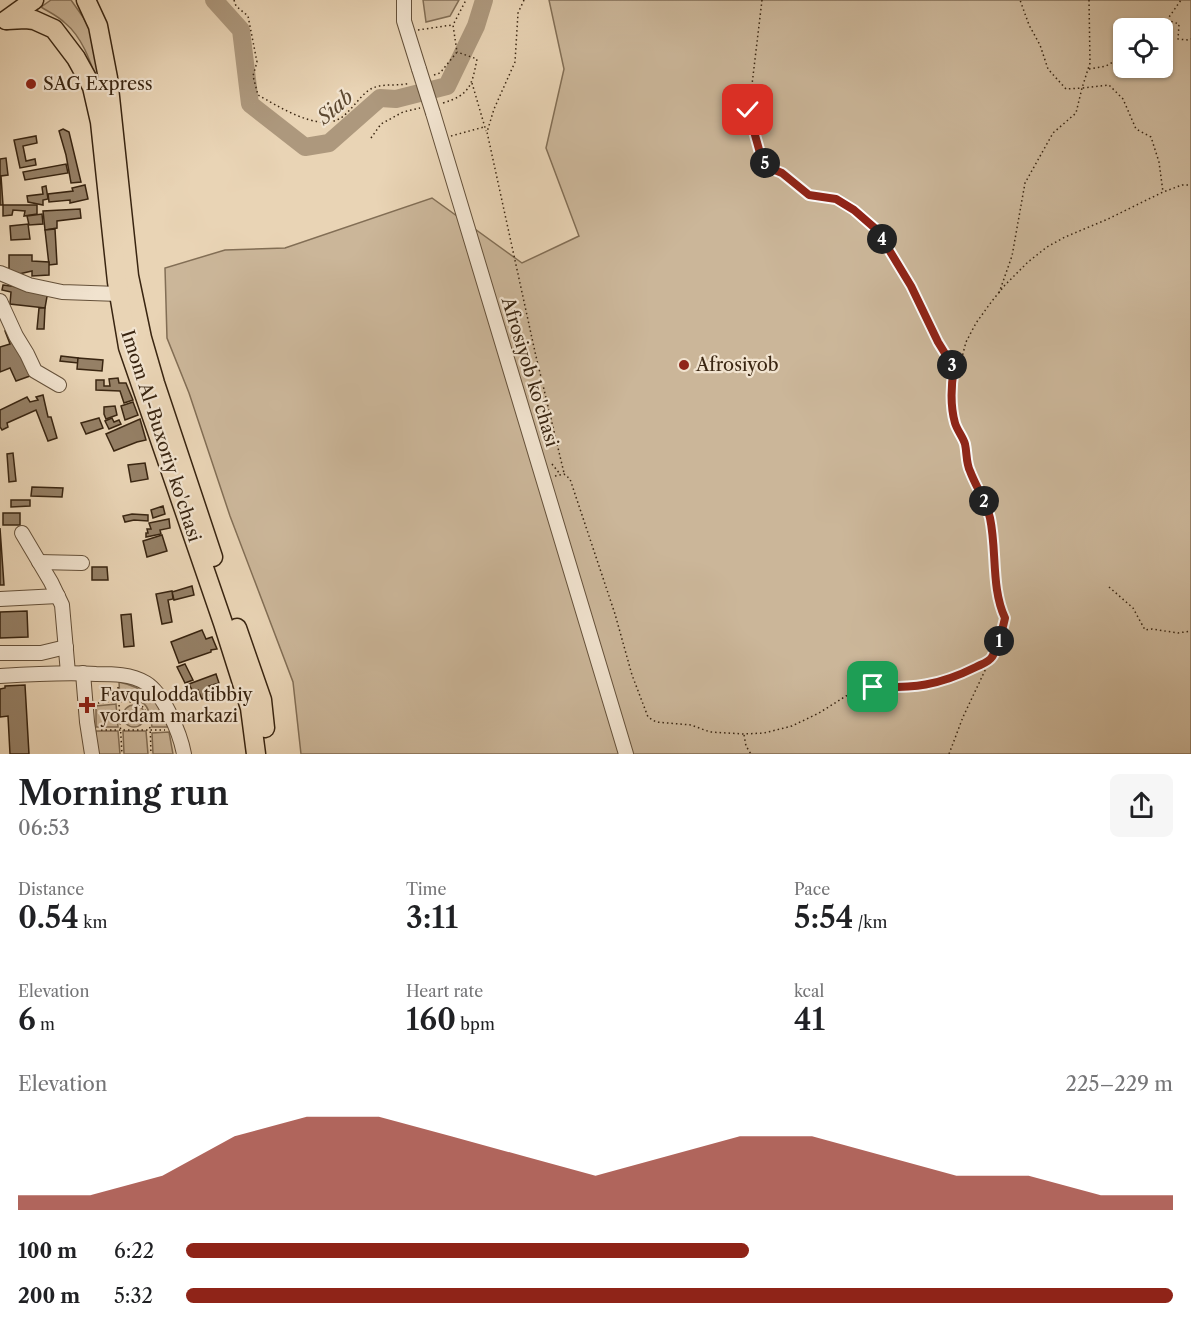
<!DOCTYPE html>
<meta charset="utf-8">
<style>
body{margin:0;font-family:"Libre Caslon Text",serif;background:#f6f6f6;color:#202124;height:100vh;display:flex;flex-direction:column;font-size:22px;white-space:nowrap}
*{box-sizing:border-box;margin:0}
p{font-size:20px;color:#757577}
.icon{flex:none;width:33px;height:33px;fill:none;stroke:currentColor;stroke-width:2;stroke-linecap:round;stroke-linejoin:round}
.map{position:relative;height:754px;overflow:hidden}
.side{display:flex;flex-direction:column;background:#fff;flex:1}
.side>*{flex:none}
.controls{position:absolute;left:1113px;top:18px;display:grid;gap:12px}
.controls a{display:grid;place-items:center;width:60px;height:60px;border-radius:9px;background:#fff;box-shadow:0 2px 4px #0004;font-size:30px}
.pin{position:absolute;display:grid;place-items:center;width:51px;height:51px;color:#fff;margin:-26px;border-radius:12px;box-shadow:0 3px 9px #0006}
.km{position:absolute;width:30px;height:30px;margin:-15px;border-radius:50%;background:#222;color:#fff;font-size:16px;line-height:30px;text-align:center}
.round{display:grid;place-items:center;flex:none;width:63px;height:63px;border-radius:9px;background:#f6f6f6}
.summary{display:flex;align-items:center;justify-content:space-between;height:102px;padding:0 18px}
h1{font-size:33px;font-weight:600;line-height:45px}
.metrics{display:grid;grid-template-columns:repeat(3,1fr);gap:9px;height:102px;padding:6px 18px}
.metrics div{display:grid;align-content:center}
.metrics b{font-size:30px;font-weight:600}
.metrics small{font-size:16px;font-weight:400}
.metrics p{font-size:16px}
.chart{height:168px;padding:12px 18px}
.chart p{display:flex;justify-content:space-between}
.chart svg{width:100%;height:108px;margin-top:6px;fill:#8f2418;opacity:.7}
ul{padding:0 18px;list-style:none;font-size:20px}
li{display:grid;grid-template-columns:96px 72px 1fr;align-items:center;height:45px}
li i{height:15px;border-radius:8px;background:#8f2418}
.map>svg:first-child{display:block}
.green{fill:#cbb699;stroke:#826e55;stroke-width:1.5;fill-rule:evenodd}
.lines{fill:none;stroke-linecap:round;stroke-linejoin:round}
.river{stroke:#ad987d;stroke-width:18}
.building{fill:#958066;stroke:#392511;stroke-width:1.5}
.minor-casing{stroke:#65513a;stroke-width:16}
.major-casing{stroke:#392511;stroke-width:21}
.path{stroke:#392511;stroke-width:1.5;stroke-dasharray:1.5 3;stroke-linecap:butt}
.minor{stroke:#f1e3cf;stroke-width:14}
.major{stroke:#e9d4b5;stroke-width:18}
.minor-bridge-casing{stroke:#65513a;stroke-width:16;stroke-linecap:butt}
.minor-bridge{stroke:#f1e3cf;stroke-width:14}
.route-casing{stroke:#fff;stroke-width:12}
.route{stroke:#8f2418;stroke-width:8}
.poi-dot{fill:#8f2418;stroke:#f1e3cf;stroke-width:2}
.labels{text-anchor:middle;stroke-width:4.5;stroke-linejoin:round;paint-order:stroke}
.poi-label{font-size:18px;fill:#392511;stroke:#f1e3cf;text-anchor:start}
.street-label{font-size:18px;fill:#392511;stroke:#f1e3cf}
.water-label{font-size:20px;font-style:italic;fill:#5c4831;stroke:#f1e3cf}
</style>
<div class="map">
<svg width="1191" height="754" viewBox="0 0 1191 754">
<rect width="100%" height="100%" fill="#e9d4b5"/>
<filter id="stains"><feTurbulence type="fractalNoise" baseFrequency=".00333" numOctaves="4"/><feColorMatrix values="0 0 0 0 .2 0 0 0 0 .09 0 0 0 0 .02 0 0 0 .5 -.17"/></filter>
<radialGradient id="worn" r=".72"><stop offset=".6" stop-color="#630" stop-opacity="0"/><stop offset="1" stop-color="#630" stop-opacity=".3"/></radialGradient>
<g class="green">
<path d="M51,0H71L83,17L93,35L104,100C94,75 87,41 65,23C58,16 49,12 41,7Z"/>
<polygon points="423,0 459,0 450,16 426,22"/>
<path d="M549,0H1191V754H301L293,682L230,516L189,393L167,338L165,268L225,250L285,248L432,198L522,263L579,236L546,148L564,69ZM1124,28H1162V68H1124Z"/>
<path d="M119,682C146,688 160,701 168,727H152C149,701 144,700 120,699Z"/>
<polygon points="116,704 118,727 96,727 96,706"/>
<circle cx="134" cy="716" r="11"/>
<polygon points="96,731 118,731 120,754 99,754 96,745"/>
<polygon points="123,731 146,731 148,754 124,754"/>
<polygon points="169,732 173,754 153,754 152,733"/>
</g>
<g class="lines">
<polyline class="river" points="214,0 241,30 250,104 305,147 329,143 380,98 396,99 447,86 476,26 484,0"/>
</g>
<g class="building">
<polygon points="63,129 69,132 81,182 71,183 66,155 59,131"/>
<polygon points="36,136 37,143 23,146 26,161 35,159 36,165 20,168 14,140"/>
<polygon points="6,158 8,175 1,176 3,205 0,205 0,159"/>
<polygon points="66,164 68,173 25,180 23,172"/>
<polygon points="85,185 88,199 70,203 70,200 49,202 48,194 73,191 72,188"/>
<polygon points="46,186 48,199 43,200 43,205 28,202 27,196 43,194 42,187"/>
<polygon points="3,205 37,205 37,214 24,216 25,211 13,210 12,215 3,216"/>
<polygon points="80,209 81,218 57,221 57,228 45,230 43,211"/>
<polygon points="42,214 43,224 29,225 27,216"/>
<polygon points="28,224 30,239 11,240 10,226"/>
<polygon points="55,229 57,264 49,265 45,230"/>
<polygon points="9,255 32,255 32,261 49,262 49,275 32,276 32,271 19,274 9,271"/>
<polygon points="3,285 48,291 45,308 10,304 11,292 2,290"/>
<polygon points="39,308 45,308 44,329 37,329"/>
<polygon points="10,329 21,351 30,376 16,381 10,368 0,372 0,347 10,344 5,331"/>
<polygon points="61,356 78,358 78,363 60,361"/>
<polygon points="78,358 103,360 102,371 77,369"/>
<polygon points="118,378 119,383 126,383 133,400 124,403 120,391 96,390 96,380 104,380 104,386 110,386 109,379"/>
<polygon points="43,395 48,417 51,417 57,438 48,441 36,410 7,423 8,427 2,430 0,427 0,410 27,397 30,402 38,400 36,397"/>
<polygon points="133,402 138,415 125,420 121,406"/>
<polygon points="115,406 117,415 106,419 104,414 104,407"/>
<polygon points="99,418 103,428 86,434 81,423"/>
<polygon points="112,418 114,422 119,420 121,424 109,429 105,421"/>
<polygon points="140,419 146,440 137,442 114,451 106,434"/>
<polygon points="13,453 16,481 9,482 7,454"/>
<polygon points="145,463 148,479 131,482 128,465"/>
<polygon points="32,487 63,488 62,497 31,496"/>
<polygon points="11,500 30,500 30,506 11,507"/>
<polygon points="163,506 165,514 153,518 151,510"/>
<rect x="3" y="513" width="17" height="12"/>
<polygon points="132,514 148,515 148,521 134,520 125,522 123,516"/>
<polygon points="169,519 170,528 160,530 161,534 146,537 146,533 148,533 147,529 151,529 149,523"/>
<polygon points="0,528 4,585 0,585"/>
<polygon points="162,535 167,551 147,557 143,541"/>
<polygon points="92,567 107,567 108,580 92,580"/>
<polygon points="192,586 194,595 174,600 172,592"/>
<polygon points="172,591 173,599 168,600 172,622 162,624 156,594"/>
<polygon points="27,611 28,637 0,638 0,612"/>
<polygon points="131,614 134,646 124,647 121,615"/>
<polygon points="202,630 206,639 212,637 217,649 211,650 211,652 179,663 171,642"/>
<polygon points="185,664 193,680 185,683 177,667"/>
<polygon points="216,674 219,683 209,686 212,694 202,699 198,690 193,692 189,684"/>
<polygon points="25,685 29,754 10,754 8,716 0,717 0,689 5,688 5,686"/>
</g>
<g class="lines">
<defs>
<g id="minor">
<polyline points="404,0 404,21 419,69"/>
<polyline points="433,113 626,754"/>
<polyline points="0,273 29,285 62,292 119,294"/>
<polyline points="0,301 16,336 27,354 35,371 59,385"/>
<polyline points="22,533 51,582 62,605 68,673"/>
<polyline points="39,562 82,563"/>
<polyline points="0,599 58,596"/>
<polyline points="0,653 41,653 66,647"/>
<polyline points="83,673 87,722 92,754"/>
<path d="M0,676C32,674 64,672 96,674C113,674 131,674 146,683C164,694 180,733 184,754"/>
</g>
<g id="major">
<polyline points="86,0 98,26 108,78 129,276 142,338 155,383 213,557"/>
<polyline points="6,20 34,0"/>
<polyline points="7,20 26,19 34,20 54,29 76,58 92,87 100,122 117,282 128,347 223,623 250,708 256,754"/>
<polyline points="237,628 262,700 265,728"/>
</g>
</defs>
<use href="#minor" class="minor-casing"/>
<use href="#major" class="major-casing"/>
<g class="path">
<path d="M234,0L236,6L248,16L257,62L253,76L258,95C278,106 316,131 339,119C349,114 359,97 369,90C382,82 396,87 410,83"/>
<polyline points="524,0 518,13 515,62 494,109 487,132 535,352 564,473"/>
<polyline points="762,0 749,110 760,153 767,167 782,173 809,195 836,199 854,210 877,230 911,286 938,342 953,367"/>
<polyline points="1089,0 1090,63 1082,88 1109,85 1123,99 1136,129 1151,137 1159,162 1163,192"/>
<polyline points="1167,20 1179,24 1178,39 1188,40 1191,39"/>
<polyline points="1156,28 1160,23 1167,20 1181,0"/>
<polyline points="418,30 452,25"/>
<polyline points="1089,69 1106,66 1124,56"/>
<polyline points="434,75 440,73 457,52 453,25 466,0"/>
<polyline points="472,83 486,131"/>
<path d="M443,103C470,95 472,85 477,59L457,52"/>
<polyline points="451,136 484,127"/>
<polyline points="371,138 381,124 403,112 420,108"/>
<polyline points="999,293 1012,256 1025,183 1053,133 1076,113 1082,88 1066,89 1048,69 1040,45 1029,25 1020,0"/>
<polyline points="552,464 560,474"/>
<polyline points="555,476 564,474 570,479 615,614 632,675 648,717 656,722 691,725 710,732 744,734 764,733 792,726 819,713 846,696 873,687 912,688 938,683 958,677 990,660"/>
<polyline points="1109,587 1133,608 1145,630 1152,629 1178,633 1191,631"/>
<polyline points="118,687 122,754"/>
<path d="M98,703C110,702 124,700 136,703C153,707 150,740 151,754"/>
<polyline points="101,730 165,730"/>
<polyline points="744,735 746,746 751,754"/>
<polyline points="949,754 963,717 997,645 1005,618 1000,606 996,579 994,542 989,515 980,491 969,470 965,444 955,422 950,388 954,368 961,361 966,342 976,323 992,301 1005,285 1028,262 1047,247 1065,237 1108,219 1163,192 1182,185 1191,185"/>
</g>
<use href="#minor" class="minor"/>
<use href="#major" class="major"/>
<defs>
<polyline id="minor-bridge" points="419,69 433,113"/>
</defs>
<use href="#minor-bridge" class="minor-bridge-casing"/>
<use href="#minor-bridge" class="minor-bridge"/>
</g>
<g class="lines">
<defs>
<path id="route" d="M748,110L760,153L767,167L782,173L809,195L836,199L854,210L877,230L911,286L938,342L954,368C951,386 950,405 955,423C957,430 963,437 965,444C967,453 966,463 970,471C976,487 986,501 990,518C997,551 991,588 1005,618C1002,631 999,646 992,657C989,662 982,664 976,667C938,686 914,688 873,687"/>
</defs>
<use href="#route" class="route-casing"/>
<use href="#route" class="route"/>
</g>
<g class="poi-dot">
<circle cx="31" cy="84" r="6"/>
<circle cx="684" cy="365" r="6"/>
<path d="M84 696h6v6h6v6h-6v6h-6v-6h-6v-6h6z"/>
</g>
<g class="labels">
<g class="poi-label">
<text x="43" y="90">SAG Express</text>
<text x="696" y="371">Afrosiyob</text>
<text x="100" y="701">Favqulodda tibbiy<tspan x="100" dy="21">yordam markazi</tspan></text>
</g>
<g class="street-label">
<text transform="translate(530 372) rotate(73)" y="6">Afrosiyob ko'chasi</text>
<text transform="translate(161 436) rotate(72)" y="6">Imom Al-Buxoriy ko'chasi</text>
</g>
<g class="water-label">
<text transform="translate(335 107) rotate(-41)" y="7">Siab</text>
</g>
</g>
<rect width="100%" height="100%" filter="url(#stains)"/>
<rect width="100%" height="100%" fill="url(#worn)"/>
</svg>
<div class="controls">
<a><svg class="icon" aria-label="locate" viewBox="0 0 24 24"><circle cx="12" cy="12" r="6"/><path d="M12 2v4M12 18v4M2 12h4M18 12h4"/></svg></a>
</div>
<div class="pin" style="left:873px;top:687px;background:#1e9e55"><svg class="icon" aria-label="arrive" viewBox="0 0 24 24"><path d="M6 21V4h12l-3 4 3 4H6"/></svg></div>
<div class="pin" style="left:748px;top:110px;background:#d93025"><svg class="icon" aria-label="check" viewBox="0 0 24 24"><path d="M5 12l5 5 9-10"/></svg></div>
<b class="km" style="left:999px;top:641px">1</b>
<b class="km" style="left:984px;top:501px">2</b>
<b class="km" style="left:952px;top:365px">3</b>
<b class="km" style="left:882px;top:239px">4</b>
<b class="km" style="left:765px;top:163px">5</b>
</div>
<section class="side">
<div class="summary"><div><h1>Morning run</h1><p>06:53</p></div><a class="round"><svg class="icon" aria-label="share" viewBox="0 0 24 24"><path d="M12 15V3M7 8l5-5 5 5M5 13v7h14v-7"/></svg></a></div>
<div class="metrics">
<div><p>Distance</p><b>0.54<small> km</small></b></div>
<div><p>Time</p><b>3:11</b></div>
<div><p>Pace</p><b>5:54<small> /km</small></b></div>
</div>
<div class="metrics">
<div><p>Elevation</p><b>6<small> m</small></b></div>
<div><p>Heart rate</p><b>160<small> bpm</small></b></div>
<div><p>kcal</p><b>41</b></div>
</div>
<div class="chart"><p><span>Elevation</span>225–229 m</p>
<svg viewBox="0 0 160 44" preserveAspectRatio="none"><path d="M0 44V38L10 38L20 30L30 14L40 6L50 6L60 14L70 22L80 30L90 22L100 14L110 14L120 22L130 30L140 30L150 38L160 38V44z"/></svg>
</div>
<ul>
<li><b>100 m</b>6:22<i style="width:57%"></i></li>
<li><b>200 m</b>5:32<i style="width:100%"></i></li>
</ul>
</section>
